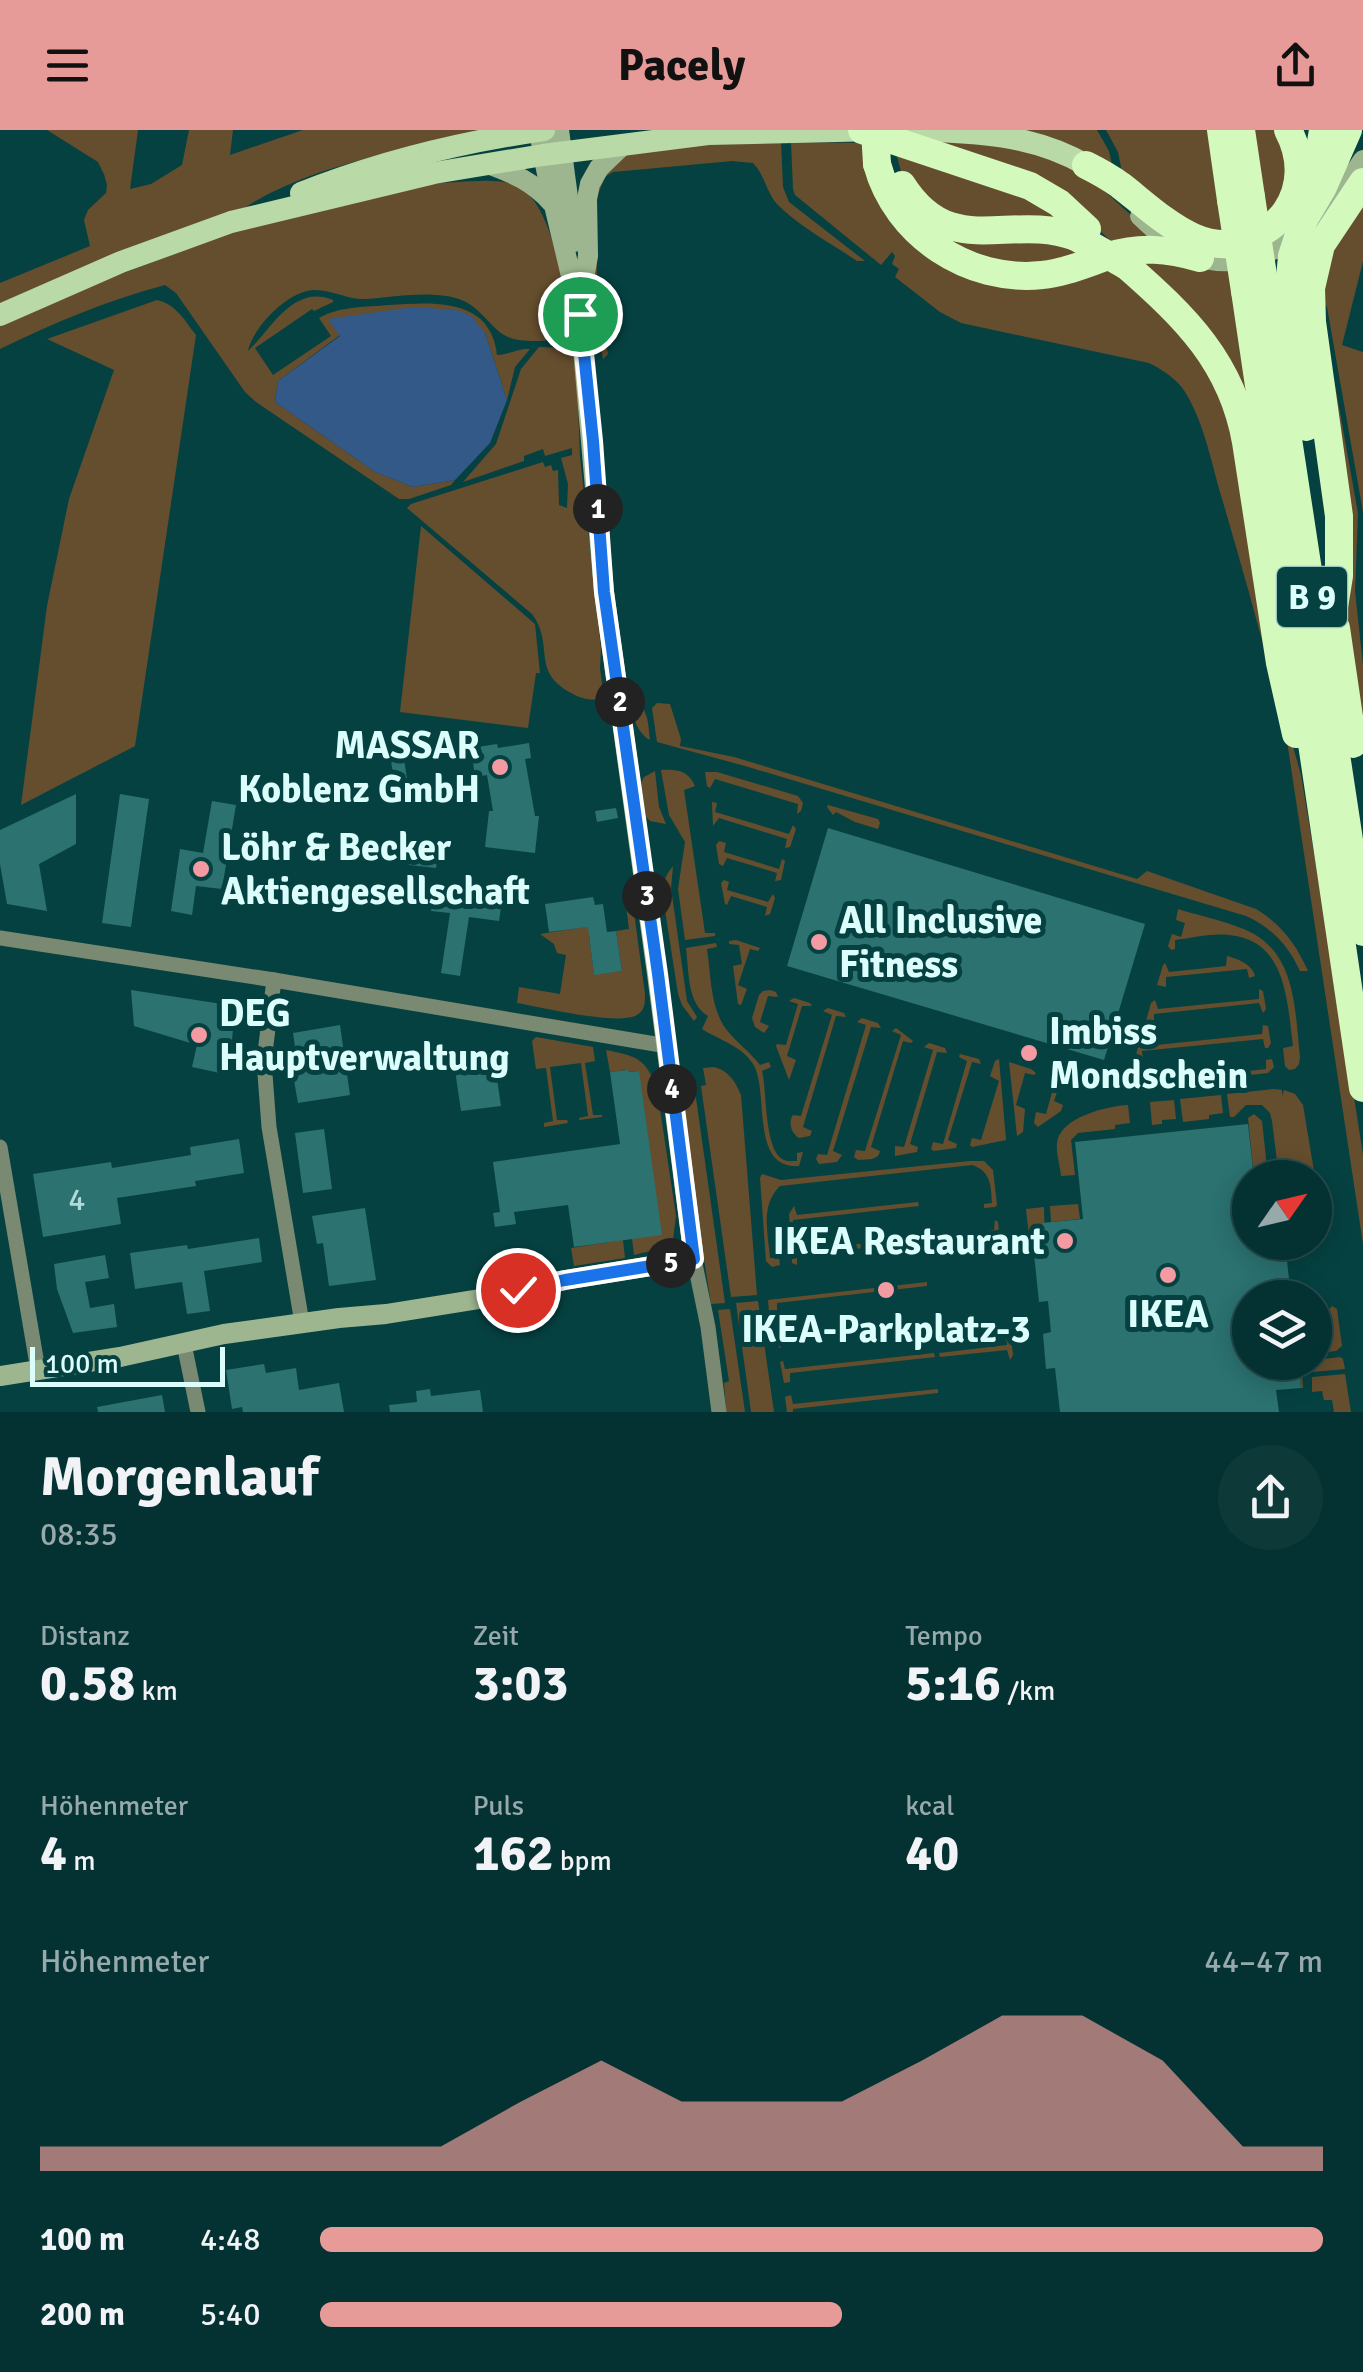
<!DOCTYPE html>
<html lang="de">
<meta charset="utf-8">
<style>
body{margin:0;font-family:Signika,sans-serif;background:#0d3939;color:#f1f3f6;height:100vh;display:flex;flex-direction:column;font-size:38px;white-space:nowrap}
*{box-sizing:border-box;margin:0}
p{font-size:32px;color:#97a9ab}
.icon{flex:none;width:55px;height:55px;fill:none;stroke:currentColor;stroke-width:2;stroke-linecap:round;stroke-linejoin:round}
.map{position:relative;height:1282px;overflow:hidden}
.side{display:flex;flex-direction:column;background:#043131;flex:1}
.side>*{flex:none}
.needle{width:65px;rotate:56deg}
.fabs{position:absolute;left:1232px;top:1030px;display:grid;gap:20px}
.fabs a{display:grid;place-items:center;width:100px;height:100px;border-radius:50%;background:#043131;box-shadow:0 5px 25px #0003,0 0 0 2px #254c4d;font-size:50px}
.scale{position:absolute;left:30px;bottom:25px;width:195px;box-sizing:border-box;padding-left:10px;border:5px solid #dbfdfc;border-top:0;font-size:28px;line-height:35px;white-space:nowrap;color:#dbfdfc;-webkit-text-stroke:8px #064141;paint-order:stroke}
.pin{position:absolute;display:grid;place-items:center;width:85px;height:85px;color:#fff;margin:-42px;border:5px solid #fff;border-radius:50%;box-shadow:0 2px 10px #0007}
.km{position:absolute;width:50px;height:50px;margin:-25px;border-radius:50%;background:#222;color:#fff;font-size:28px;line-height:50px;text-align:center}
.round{display:grid;place-items:center;flex:none;width:105px;height:105px;border-radius:52px;background:#0d3939}
.headline{display:flex;align-items:center;justify-content:space-between;height:170px;padding:0 40px}
h1{font-size:55px;font-weight:700;line-height:75px}
.figures{display:grid;grid-template-columns:repeat(3,1fr);gap:15px;height:170px;padding:10px 40px}
.figures div{display:grid;align-content:center}
.figures b{font-size:50px;font-weight:700}
.figures small{font-size:28px;font-weight:400}
.figures p{font-size:28px}
.chart{height:280px;padding:20px 40px}
.chart p{display:flex;justify-content:space-between}
.chart svg{width:100%;height:180px;margin-top:10px;fill:#e69b98;opacity:.7}
ul{padding:0 40px;list-style:none;font-size:32px}
li{display:grid;grid-template-columns:160px 120px 1fr;align-items:center;height:75px}
li i{height:25px;border-radius:12px;background:#e69b98}
header{display:flex;justify-content:space-between;align-items:center;height:130px;padding:0 40px;background:#e69b98;color:#111;font-size:45px;font-weight:700}
.map>svg:first-child{display:block}
.green{fill:#654e2e}
.water{fill:#325987}
.building{fill:#2b7271}
.lines{fill:none;stroke-linecap:round;stroke-linejoin:round}
.street{stroke:#7a8971;stroke-width:15}
.secondary{stroke:#9eb690;stroke-width:20}
.primary{stroke:#b9d9a7;stroke-width:22}
.highway{stroke:#d3f9bd;stroke-width:28}
.highway-bridge{stroke:#d3f9bd;stroke-width:28}
.route-casing{stroke:#fff;stroke-width:20}
.route{stroke:#1a73e8;stroke-width:12}
.poi-dot{fill:#f49aa2;stroke:#064141;stroke-width:4}
.labels{text-anchor:middle;stroke-width:10;stroke-linejoin:round;paint-order:stroke}
.number-label{font-size:32px;fill:#afdad9}
.shield{fill:#064141;stroke:#9bc5c4;stroke-width:2.5}
.shield-label{font-size:35px;font-weight:bold;fill:#dbfdfc}
.poi-label{font-size:38px;font-weight:bold;fill:#dbfdfc;stroke:#064141;text-anchor:start}
</style>
<header><svg class="icon" aria-label="menu" viewBox="0 0 24 24"><path d="M4 6h16M4 12h16M4 18h16"/></svg>Pacely<svg class="icon" aria-label="share" viewBox="0 0 24 24"><path d="M12 15V3M7 8l5-5 5 5M5 13v7h14v-7"/></svg></header>
<div class="map">
<svg width="1363" height="1282" viewBox="0 0 1363 1282">
<rect width="100%" height="100%" fill="#064141"/>
<g class="green">
<path d="M47,0H138L130,59L151,54L182,35L189,0H233L230,25L303,0H486C411,18 306,36 243,79L0,176V153L90,116L84,90L88,80L106,63L107,55L104,44L98,32Z"/>
<polygon points="1017,0 1097,0 1109,21 1114,44"/>
<polygon points="1106,0 1213,0 1229,108 1210,107 1122,42 1118,22"/>
<polygon points="1250,0 1283,0 1294,41 1264,93"/>
<polygon points="909,7 1027,18 1085,43 1157,109 1116,116 1077,79"/>
<path d="M781,12L783,57L789,72L865,131H857C832,114 798,96 777,74C766,62 765,45 753,33L732,31L613,42L605,47L595,72L598,172L608,224L603,229L594,175L592,76V69L608,36L637,19L696,14Z"/>
<path d="M791,12L867,13L951,135L1104,134L1162,180L1196,219L1230,286L1283,581L1301,645L1347,922L1363,1025V1114L1287,611C1269,531 1246,451 1223,372C1212,336 1205,294 1185,262C1178,250 1162,239 1149,233L961,193L940,182L895,147L899,139L892,134L895,126L892,122L881,135L795,65L793,59Z"/>
<polygon points="895,19 946,33 1072,89 959,94 902,45"/>
<path d="M459,52C477,51 505,48 521,58C553,77 566,168 576,204L570,209C552,210 525,214 508,207C490,199 482,177 459,169C431,160 395,167 366,169C347,170 332,159 313,160C287,162 253,197 248,221C270,201 293,153 333,170V172L314,181L312,179L255,218L273,245L331,206L319,188C340,176 366,177 389,175C433,172 491,167 497,225C509,225 517,218 530,219L515,237L507,270L485,203L329,189L340,205L278,251L275,272L375,342L413,357L455,350L451,355L409,369H399L256,272L245,262L176,163L165,155C108,170 53,193 0,219V193L33,177L251,95L437,53Z"/>
<polygon points="1363,62 1363,131 1342,215 1363,222 1363,382 1327,177 1323,172 1321,139"/>
<polygon points="912,78 1032,104 1093,125 1044,139 956,124"/>
<polygon points="1132,132 1233,137 1256,292"/>
<path d="M157,170C176,174 185,191 196,205L135,616L21,675L47,476L69,369L114,240L47,209Z"/>
<path d="M539,217L569,218L576,221L580,327L601,519L600,538L604,569C592,570 584,570 573,564C529,541 556,517 532,484L407,378L411,374L543,332L545,337L551,335L553,341L558,340L559,375L567,378L568,354L561,328L572,325V318L545,326L543,319L524,326V331L463,352L496,314L521,239Z"/>
<polygon points="1334,249 1358,383 1355,461 1363,535 1363,601 1344,475"/>
<polygon points="421,396 535,494 540,543 536,543 528,598 400,582"/>
<path d="M634,571C649,579 648,594 650,610C636,602 634,587 629,572Z"/>
<path d="M657,573L670,574L681,609L680,616L734,627L1137,749L1147,741L1256,779C1281,794 1296,814 1308,841H1300C1288,815 1272,798 1246,786L745,636L657,612L652,578Z"/>
<path d="M661,640C676,639 688,640 695,656L684,660L705,803H715V806L685,810L678,759L685,712L669,685Z"/>
<polygon points="655,641 659,677 666,694 650,691 646,687 641,653 644,647"/>
<polygon points="705,642 717,642 798,666 803,673 801,681 797,684 798,674 715,649 710,658 707,656"/>
<polygon points="712,672 717,673 715,682 789,704 793,695 796,699 790,717 785,718 787,709 719,688 713,696"/>
<polygon points="828,675 878,689 880,693 878,699 855,692 836,682 833,685 827,677"/>
<polygon points="719,711 726,713 724,722 779,739 782,729 785,731 781,750 775,751 777,743 727,728 723,736 719,734 716,715"/>
<path d="M673,736L671,758L687,871L697,887L694,891L682,875L678,864L663,767C662,753 665,746 673,736Z"/>
<polygon points="724,750 729,752 727,760 768,772 773,764 775,768 770,784 765,786 767,777 731,766 727,775 725,774 721,753"/>
<path d="M626,775H633L645,864C645,873 645,880 637,885C619,896 540,877 517,873L519,857L560,864L566,825L557,823L554,814L540,804L598,795L589,806L594,844L622,841L616,801L629,799Z"/>
<path d="M1178,779C1203,787 1232,792 1254,804C1297,829 1295,884 1300,927L1299,934L1295,939L1289,940L1285,936L1283,918L1293,916C1287,872 1287,810 1229,805C1212,803 1192,808 1175,810V819L1171,820L1168,816L1172,804L1181,807L1185,793L1176,790Z"/>
<polygon points="736,810 760,818 758,821 750,819 738,855 747,859 741,875 738,874 733,836 742,834 739,815 729,814 729,811"/>
<path d="M716,813L717,817L707,819C711,845 710,877 726,899C736,912 750,922 760,935L769,932L771,937L762,941C767,961 764,1017 782,1029C787,1032 791,1031 797,1031V1023L803,1022L799,1036C749,1040 770,961 753,934C742,916 719,910 702,899L708,886C687,874 689,841 686,818Z"/>
<path d="M1227,826C1238,829 1252,834 1255,846L1249,848L1247,839L1166,847V857L1157,855L1163,835L1165,833L1169,842L1226,836Z"/>
<polygon points="1259,859 1263,861 1266,879 1263,883 1259,873 1154,884 1154,893 1149,894 1146,891 1151,873 1155,870 1158,879 1259,869"/>
<polygon points="770,860 776,862 778,867 768,866 760,892 769,896 764,903 755,897 752,888 759,865 763,861"/>
<polygon points="794,868 810,873 812,876 802,876 787,926 796,930 789,950 776,916 777,914 786,915 798,874 789,871"/>
<path d="M828,878L844,883L846,887L836,886L803,997L812,1001L810,1006L799,1008C791,1003 788,992 793,985L801,986L832,885L823,881Z"/>
<polygon points="862,888 878,893 881,898 871,897 833,1021 842,1025 837,1032 819,1034 816,1029 818,1024 827,1025 866,895 857,892"/>
<polygon points="1263,895 1268,896 1271,913 1268,918 1265,918 1263,909 1142,921 1143,931 1137,931 1135,929 1140,909 1143,907 1146,908 1147,916 1262,904"/>
<path d="M896,898L913,911L911,913L903,911L871,1017L880,1021C878,1031 867,1029 858,1030L854,1027L856,1020L865,1021L901,905L892,901Z"/>
<polygon points="536,907 593,917 595,931 585,933 593,985 602,985 602,987 579,990 579,988 588,986 581,933 550,937 557,990 567,990 568,993 544,997 544,993 553,991 546,938 536,939 532,911"/>
<polygon points="929,913 945,918 947,923 937,922 910,1014 918,1017 917,1022 895,1026 895,1016 904,1017 933,920 924,917"/>
<path d="M606,920C636,926 646,928 657,959L676,1086L673,1109L658,1119L634,1125L632,1109L639,941L628,942L627,940L610,942Z"/>
<polygon points="960,924 979,929 981,934 972,932 948,1010 957,1014 956,1018 934,1021 931,1019 933,1012 943,1014 967,931 959,927"/>
<polygon points="999,929 1006,1010 972,1017 970,1015 972,1008 981,1010 999,951 990,946 995,931"/>
<polygon points="1272,929 1274,937 1268,943 1132,958 1127,953 1132,944 1135,944 1136,954 1266,939 1266,930"/>
<polygon points="1009,932 1031,939 1036,943 1034,945 1025,943 1016,975 1025,979 1023,1002 1017,1006"/>
<path d="M714,937C729,941 735,951 741,965L757,1165L731,1167L701,956L706,955L703,938Z"/>
<polygon points="1050,945 1067,950 1069,954 1060,953 1054,971 1063,975 1061,981 1038,997 1034,993 1036,982 1046,984 1055,952 1047,949"/>
<polygon points="694,954 725,1173 711,1174 688,1027 682,967 684,955"/>
<polygon points="1274,959 1282,960 1282,966 1284,960 1295,964 1303,975 1315,1047 1279,1047 1272,991 1270,983 1262,975 1246,975 1234,987 1230,987 1227,964"/>
<polygon points="1221,965 1223,983 1209,985 1209,989 1183,992 1180,969"/>
<polygon points="1174,970 1176,989 1162,990 1162,994 1152,995 1150,972"/>
<path d="M1128,975L1130,993L1115,995V999L1078,1003L1071,1010L1075,1045L1061,1046C1060,1036 1056,1023 1057,1013C1060,987 1108,976 1128,975Z"/>
<polygon points="1254,984 1262,991 1268,1047 1254,1047 1248,988"/>
<path d="M970,1031H984L993,1040L997,1075L995,1077L984,1078V1074L992,1073C991,1056 991,1041 972,1035L780,1056C760,1075 768,1103 770,1128H779L780,1135L772,1137L766,1131L760,1048L762,1044L781,1050Z"/>
<polygon points="918,1072 919,1076 793,1090 793,1098 790,1097 789,1084 794,1076 797,1085"/>
<polygon points="1078,1074 1080,1089 1051,1092 1050,1076"/>
<polygon points="1044,1077 1045,1123 1031,1125 1026,1079"/>
<polygon points="995,1090 998,1092 1000,1111 997,1114 994,1104 927,1111 927,1107 994,1100"/>
<polygon points="922,1107 922,1112 797,1125 797,1135 792,1133 791,1115 794,1111 796,1121"/>
<polygon points="623,1110 625,1128 574,1136 571,1118"/>
<polygon points="927,1152 927,1156 777,1173 777,1182 769,1182 768,1170"/>
<polygon points="758,1171 774,1282 751,1282 736,1173"/>
<polygon points="1332,1176 1337,1179 1342,1216 1336,1221 1315,1223 1315,1196"/>
<polygon points="730,1179 745,1282 726,1282 724,1253 729,1251 718,1180"/>
<polygon points="930,1188 931,1192 781,1208 781,1217 779,1218 775,1198 776,1195 779,1195 781,1204"/>
<polygon points="1006,1206 1011,1208 1013,1225 1010,1230 1007,1220 940,1227 939,1223 1007,1215"/>
<polygon points="934,1223 935,1227 790,1243 790,1252 784,1253 780,1232 783,1231 785,1239"/>
<polygon points="1340,1227 1343,1229 1345,1239 1302,1243 1303,1258 1301,1258 1298,1233 1315,1232 1315,1230"/>
<polygon points="1345,1244 1351,1282 1334,1282 1332,1270 1324,1270 1322,1261 1312,1262 1312,1247"/>
<polygon points="938,1259 938,1263 793,1279 793,1282 787,1282 785,1267 791,1265 793,1274"/>
</g>
<polygon class="water" points="413,177 456,180 471,186 485,203 507,270 490,313 455,350 413,357 375,342 275,272 278,251 340,206 328,189"/>
<g class="building">
<polygon points="529,613 531,628 525,629 535,686 539,686 535,723 485,717 489,681 493,681 487,645 475,647 471,618 497,614 498,618"/>
<polygon points="404,629 410,668 397,670 391,631"/>
<polygon points="76,664 76,714 39,734 47,781 7,774 0,734 0,700"/>
<polygon points="120,664 149,669 131,797 102,793"/>
<polygon points="212,671 236,675 222,759 196,756 192,785 171,781 180,719 203,723"/>
<polygon points="616,678 618,688 597,692 595,681"/>
<polygon points="828,698 1145,794 1104,930 787,836"/>
<polygon points="410,722 438,725 436,738 409,735"/>
<polygon points="434,761 502,771 499,791 469,787 460,846 441,843 450,783 431,781"/>
<polygon points="593,767 595,775 603,774 607,802 616,801 622,841 594,845 588,797 549,802 545,774"/>
<polygon points="131,860 235,876 229,945 192,937 197,915 134,896"/>
<polygon points="340,895 350,965 298,973 293,945 299,944 293,903"/>
<polygon points="493,922 501,976 461,981 453,927"/>
<polygon points="628,940 628,942 639,941 662,1105 574,1117 568,1075 514,1082 516,1094 495,1097 493,1083 500,1082 493,1032 620,1014 610,942"/>
<polygon points="1248,994 1254,1048 1250,1048 1250,1112 1285,1112 1291,1168 1250,1168 1250,1232 1298,1232 1301,1258 1276,1260 1279,1282 1060,1282 1055,1238 1046,1239 1043,1204 1051,1202 1048,1171 1039,1172 1034,1124 1045,1123 1042,1093 1083,1089 1075,1012"/>
<polygon points="324,999 332,1059 303,1063 295,1003"/>
<polygon points="239,1009 244,1043 195,1051 196,1056 117,1068 121,1094 43,1107 33,1044 111,1032 112,1038 191,1025 190,1017"/>
<polygon points="365,1078 376,1150 329,1156 323,1113 317,1114 312,1086"/>
<polygon points="259,1108 262,1132 204,1141 210,1181 187,1184 182,1152 135,1159 130,1123 187,1115 188,1119"/>
<polygon points="105,1125 109,1148 85,1152 90,1178 114,1174 117,1197 73,1203 57,1159 54,1134"/>
<polygon points="264,1234 266,1243 296,1238 299,1260 339,1253 344,1282 243,1282 242,1277 232,1279 226,1240"/>
<polygon points="430,1259 431,1266 480,1260 483,1282 390,1282 389,1275 417,1272 416,1261"/>
<polygon points="162,1265 165,1282 98,1282 97,1277"/>
</g>
<g class="lines">
<g class="street">
<polyline points="0,808 274,850 667,916"/>
<polyline points="274,850 264,931 269,997 302,1193"/>
<polyline points="0,1017 38,1240"/>
<polyline points="694,1129 708,1197 719,1282"/>
<polyline points="184,1214 198,1282"/>
</g>
<g class="secondary">
<polyline points="559,0 574,112"/>
<path d="M488,34C513,43 533,52 551,72"/>
<path d="M1140,86C1157,102 1173,117 1196,126C1237,142 1286,119 1316,91C1334,73 1349,51 1363,30"/>
<polyline points="583,154 588,126 587,69 590,54 599,38 623,15"/>
<path d="M0,1246L120,1227L224,1204L339,1188L386,1184L492,1167L565,1150L694,1129L657,844L604,462L581,196C571,134 551,75 541,12"/>
</g>
<g class="primary">
<path d="M909,0C971,2 1031,3 1086,35"/>
<path d="M301,63C379,32 461,12 544,0"/>
<polyline points="0,185 121,132 231,92 434,43 543,25 708,4 879,0"/>
</g>
<g class="highway">
<polyline points="862,0 1030,56 1059,73 1087,99"/>
<polyline points="1221,0 1231,70"/>
<polyline points="1241,0 1251,67"/>
<path d="M877,34C896,105 969,153 1042,145C1065,143 1087,133 1109,126C1141,116 1168,119 1200,128"/>
<path d="M1086,35C1098,41 1109,47 1120,55C1158,84 1204,134 1256,106C1267,100 1279,92 1286,81C1303,56 1302,26 1288,0"/>
<polyline points="1315,49 1323,0"/>
<path d="M902,55C951,132 1009,82 1076,107"/>
<polyline points="1304,89 1323,57 1348,0"/>
<path d="M1127,136C1185,187 1232,232 1246,312L1280,533L1296,604"/>
<polyline points="1265,158 1363,802"/>
<polyline points="1289,160 1294,218 1306,297"/>
<polyline points="1245,161 1363,958"/>
<polyline points="1333,483 1339,446 1339,386 1312,192 1311,158 1321,115 1363,52"/>
<polyline points="1336,498 1353,614"/>
</g>
<g class="highway-bridge">
<polyline points="875,0 877,34"/>
<polyline points="1251,67 1265,158"/>
<polyline points="1231,70 1245,161"/>
<polyline points="1076,107 1127,136"/>
<polyline points="1289,160 1292,126 1304,89"/>
</g>
</g>
<g class="lines">
<defs>
<polyline id="route" points="518,1160 565,1150 694,1129 658,844 604,462 593,311 580,184"/>
</defs>
<use href="#route" class="route-casing"/>
<use href="#route" class="route"/>
</g>
<g class="poi-dot">
<circle cx="500" cy="637" r="10"/>
<circle cx="201" cy="739" r="10"/>
<circle cx="819" cy="812" r="10"/>
<circle cx="199" cy="905" r="10"/>
<circle cx="1029" cy="923" r="10"/>
<circle cx="1065" cy="1111" r="10"/>
<circle cx="1168" cy="1145" r="10"/>
<circle cx="886" cy="1160" r="10"/>
</g>
<g class="labels">
<g class="number-label">
<text x="77" y="1080">4</text>
</g>
<rect class="shield" x="1277" y="437" width="70" height="60" rx="8"/>
<g class="shield-label">
<text x="1312" y="479">B 9</text>
</g>
<g class="poi-label">
<text x="480" y="628" text-anchor="end">MASSAR<tspan x="480" dy="44">Koblenz GmbH</tspan></text>
<text x="221" y="730">Löhr &amp; Becker<tspan x="221" dy="44">Aktiengesellschaft</tspan></text>
<text x="839" y="803">All Inclusive<tspan x="839" dy="44">Fitness</tspan></text>
<text x="219" y="896">DEG<tspan x="219" dy="44">Hauptverwaltung</tspan></text>
<text x="1049" y="914">Imbiss<tspan x="1049" dy="44">Mondschein</tspan></text>
<text x="1045" y="1124" text-anchor="end">IKEA Restaurant</text>
<text x="1168" y="1197" text-anchor="middle">IKEA</text>
<text x="886" y="1212" text-anchor="middle">IKEA-Parkplatz-3</text>
</g>
</g>
</svg>
<div class="fabs">
<a><svg class="needle" viewBox="-14 -14 28 28"><path d="M0-13l5 13h-10z" fill="#e53935"/><path d="M0 13l5-13h-10z" fill="#97a9ab"/></svg></a>
<a><svg class="icon" aria-label="layers" viewBox="0 0 24 24"><path d="M12 4l9 5-9 5-9-5zM3 14l9 5 9-5"/></svg></a>
</div>
<div class="scale">100 m</div>
<div class="pin" style="left:580px;top:184px;background:#1e9e55"><svg class="icon" aria-label="arrive" viewBox="0 0 24 24"><path d="M6 21V4h12l-3 4 3 4H6"/></svg></div>
<div class="pin" style="left:518px;top:1160px;background:#d93025"><svg class="icon" aria-label="check" viewBox="0 0 24 24"><path d="M5 12l5 5 9-10"/></svg></div>
<b class="km" style="left:598px;top:379px">1</b>
<b class="km" style="left:620px;top:572px">2</b>
<b class="km" style="left:647px;top:766px">3</b>
<b class="km" style="left:672px;top:959px">4</b>
<b class="km" style="left:671px;top:1133px">5</b>
</div>
<section class="side">
<div class="headline"><div><h1>Morgenlauf</h1><p>08:35</p></div><a class="round"><svg class="icon" aria-label="share" viewBox="0 0 24 24"><path d="M12 15V3M7 8l5-5 5 5M5 13v7h14v-7"/></svg></a></div>
<div class="figures">
<div><p>Distanz</p><b>0.58<small> km</small></b></div>
<div><p>Zeit</p><b>3:03</b></div>
<div><p>Tempo</p><b>5:16<small> /km</small></b></div>
</div>
<div class="figures">
<div><p>Höhenmeter</p><b>4<small> m</small></b></div>
<div><p>Puls</p><b>162<small> bpm</small></b></div>
<div><p>kcal</p><b>40</b></div>
</div>
<div class="chart"><p><span>Höhenmeter</span>44–47 m</p>
<svg viewBox="0 0 160 44" preserveAspectRatio="none"><path d="M0 44V38L10 38L20 38L30 38L40 38L50 38L60 27L70 17L80 27L90 27L100 27L110 17L120 6L130 6L140 17L150 38L160 38V44z"/></svg>
</div>
<ul>
<li><b>100 m</b>4:48<i style="width:100%"></i></li>
<li><b>200 m</b>5:40<i style="width:52%"></i></li>
</ul>
</section>
